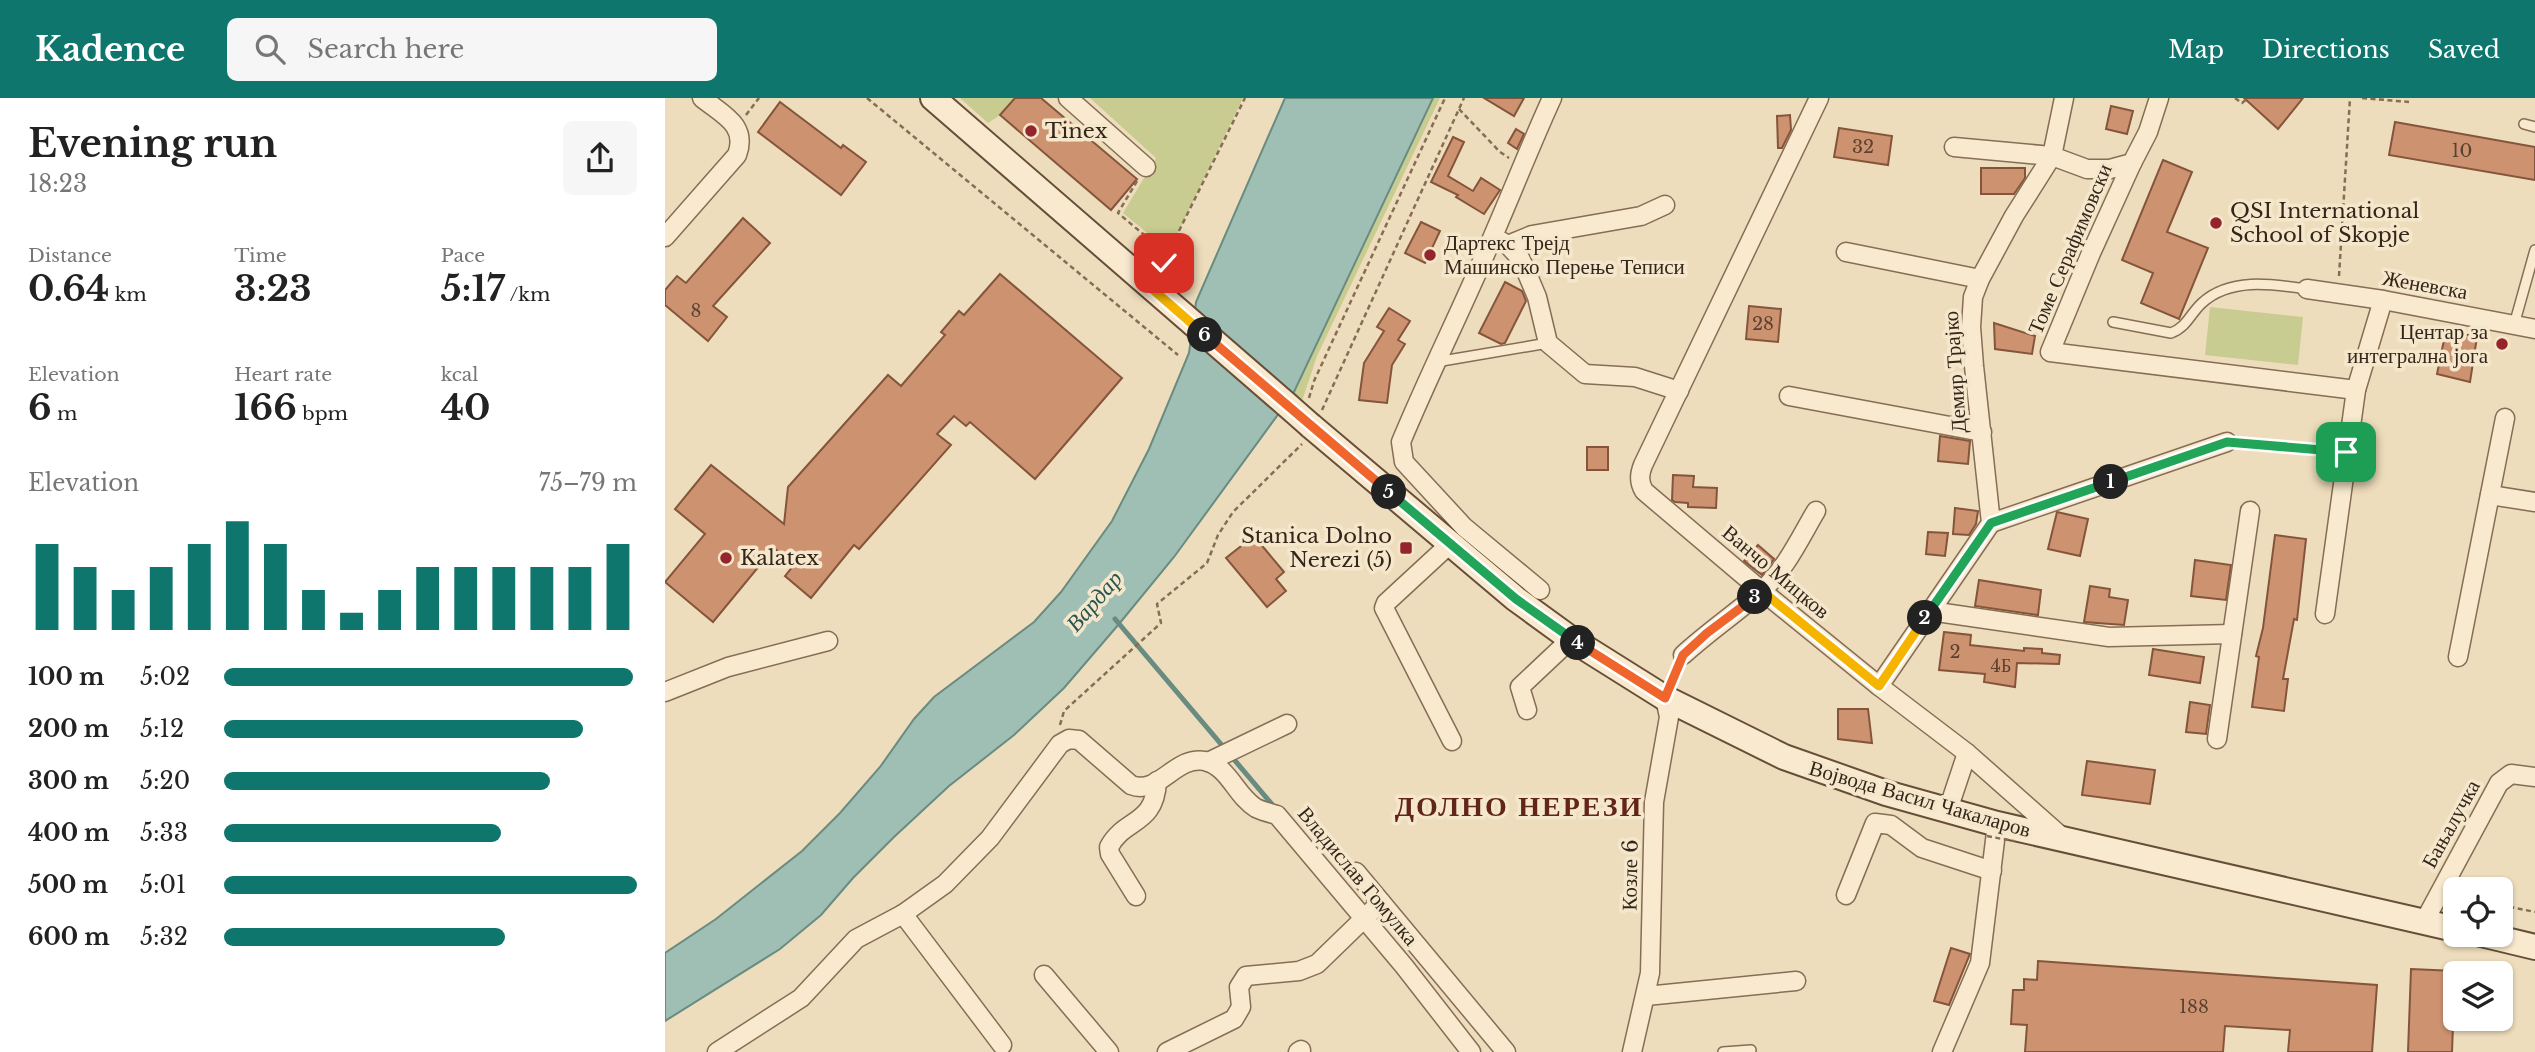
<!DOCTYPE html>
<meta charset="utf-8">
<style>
body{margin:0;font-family:"Libre Baskerville",serif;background:#f6f6f6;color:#222;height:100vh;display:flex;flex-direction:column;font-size:26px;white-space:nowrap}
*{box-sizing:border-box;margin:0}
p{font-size:23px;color:#767676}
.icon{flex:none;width:38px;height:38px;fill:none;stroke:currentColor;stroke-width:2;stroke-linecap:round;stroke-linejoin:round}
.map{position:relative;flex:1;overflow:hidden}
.drawer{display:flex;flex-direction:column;background:#fff;width:665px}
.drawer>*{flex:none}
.tools{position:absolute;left:1778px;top:779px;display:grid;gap:14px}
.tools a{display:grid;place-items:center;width:70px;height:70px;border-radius:10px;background:#fff;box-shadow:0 2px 5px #0004;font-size:35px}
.pin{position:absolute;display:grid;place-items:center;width:60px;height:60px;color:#fff;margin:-30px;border-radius:14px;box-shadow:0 4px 10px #0006}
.km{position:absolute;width:35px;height:35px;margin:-18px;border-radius:50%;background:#222;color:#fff;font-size:19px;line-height:35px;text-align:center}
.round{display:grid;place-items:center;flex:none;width:74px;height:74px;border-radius:10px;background:#f6f6f6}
.summary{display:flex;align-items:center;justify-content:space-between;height:119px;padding:0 28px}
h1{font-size:38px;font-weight:700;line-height:52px}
.stats{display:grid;grid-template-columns:repeat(3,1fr);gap:10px;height:119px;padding:7px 28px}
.stats div{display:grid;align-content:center}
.stats b{font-size:35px;font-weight:700}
.stats small{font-size:19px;font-weight:400}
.stats p{font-size:19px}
.chart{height:196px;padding:14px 28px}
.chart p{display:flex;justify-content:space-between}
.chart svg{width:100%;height:126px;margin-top:7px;stroke:#0f766e;stroke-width:6}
ul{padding:0 28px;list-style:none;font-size:23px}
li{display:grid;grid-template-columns:112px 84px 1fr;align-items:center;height:52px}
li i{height:18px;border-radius:9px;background:#0f766e}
header{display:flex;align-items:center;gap:42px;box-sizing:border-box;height:98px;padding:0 35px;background:#0f766e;color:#fff}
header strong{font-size:33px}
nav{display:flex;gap:38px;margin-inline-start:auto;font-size:24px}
.search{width:490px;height:63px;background:#f6f6f6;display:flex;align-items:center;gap:18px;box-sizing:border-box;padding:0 24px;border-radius:10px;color:#767676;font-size:26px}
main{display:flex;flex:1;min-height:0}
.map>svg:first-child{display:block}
.green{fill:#c8cc91}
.water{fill:#a0bfb4;stroke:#688c81;stroke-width:2}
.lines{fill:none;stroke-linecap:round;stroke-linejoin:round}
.stream{stroke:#688c81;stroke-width:5}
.building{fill:#cd9371;stroke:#85553b;stroke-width:2}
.lane-casing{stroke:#866d56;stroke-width:12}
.street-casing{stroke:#866d56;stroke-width:21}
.secondary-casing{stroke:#674e39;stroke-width:28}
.path{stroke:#866d56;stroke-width:2.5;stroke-dasharray:5 3.5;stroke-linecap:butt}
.lane{stroke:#f9eacf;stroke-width:9}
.street{stroke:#f9eacf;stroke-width:18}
.secondary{stroke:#f9eacf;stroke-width:24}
.secondary-bridge-casing{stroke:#674e39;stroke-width:28;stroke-linecap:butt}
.path-bridge{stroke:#866d56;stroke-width:2.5;stroke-dasharray:5 3.5;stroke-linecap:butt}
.secondary-bridge{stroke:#f9eacf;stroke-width:24}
.split-1-casing{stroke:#fff;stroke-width:14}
.split-2-casing{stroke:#fff;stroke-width:14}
.split-3-casing{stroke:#fff;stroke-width:14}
.split-4-casing{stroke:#fff;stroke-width:14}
.split-5-casing{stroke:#fff;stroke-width:14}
.split-6-casing{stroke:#fff;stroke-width:14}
.split-7-casing{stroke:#fff;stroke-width:14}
.split-1{stroke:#22a559;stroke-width:9}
.split-2{stroke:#22a559;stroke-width:9}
.split-3{stroke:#f5b400;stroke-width:9}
.split-4{stroke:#f0652b;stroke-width:9}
.split-5{stroke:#22a559;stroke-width:9}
.split-6{stroke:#f0652b;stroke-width:9}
.split-7{stroke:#f5b400;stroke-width:9}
.poi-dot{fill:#95252c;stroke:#f5e7cc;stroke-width:2.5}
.labels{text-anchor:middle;stroke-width:7;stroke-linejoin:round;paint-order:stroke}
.number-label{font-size:18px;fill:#5b4130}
.poi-label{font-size:21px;fill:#35261b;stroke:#f5e7cc;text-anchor:start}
.street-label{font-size:21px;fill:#35261b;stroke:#f5e7cc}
.water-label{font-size:23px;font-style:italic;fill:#2a5550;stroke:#f5e7cc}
.district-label{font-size:28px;font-weight:bold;letter-spacing:2px;fill:#62251a;stroke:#f5e7cc}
</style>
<header>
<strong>Kadence</strong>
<div class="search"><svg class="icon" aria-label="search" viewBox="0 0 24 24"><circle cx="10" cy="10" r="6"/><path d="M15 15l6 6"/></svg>Search here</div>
<nav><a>Map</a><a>Directions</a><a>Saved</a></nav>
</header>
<main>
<section class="drawer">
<div class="summary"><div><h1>Evening run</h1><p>18:23</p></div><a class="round"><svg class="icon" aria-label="share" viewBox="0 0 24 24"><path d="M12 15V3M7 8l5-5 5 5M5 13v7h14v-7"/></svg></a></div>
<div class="stats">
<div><p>Distance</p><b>0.64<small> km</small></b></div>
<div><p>Time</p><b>3:23</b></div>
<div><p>Pace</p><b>5:17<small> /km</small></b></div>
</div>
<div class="stats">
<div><p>Elevation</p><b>6<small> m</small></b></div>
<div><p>Heart rate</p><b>166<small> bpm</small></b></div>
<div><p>kcal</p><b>40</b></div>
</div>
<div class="chart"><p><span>Elevation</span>75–79 m</p>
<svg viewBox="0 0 160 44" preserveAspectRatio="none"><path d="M5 44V14M15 44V22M25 44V30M35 44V22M45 44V14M55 44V6M65 44V14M75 44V30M85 44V38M95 44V30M105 44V22M115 44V22M125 44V22M135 44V22M145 44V22M155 44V14"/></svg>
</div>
<ul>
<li><b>100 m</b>5:02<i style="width:99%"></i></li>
<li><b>200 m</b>5:12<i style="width:87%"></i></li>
<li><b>300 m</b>5:20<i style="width:79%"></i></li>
<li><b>400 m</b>5:33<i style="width:67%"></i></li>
<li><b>500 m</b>5:01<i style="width:100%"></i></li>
<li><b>600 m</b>5:32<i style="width:68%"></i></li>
</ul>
</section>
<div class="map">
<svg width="1870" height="954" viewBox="0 0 1870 954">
<rect width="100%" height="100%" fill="#eeddbc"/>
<g class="green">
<polygon points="295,0 350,0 335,17 323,25"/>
<polygon points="425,0 578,0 504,153 458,115 491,60"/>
<polygon points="768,0 775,0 652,258 637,303 628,296"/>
<polygon points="1545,209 1638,219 1633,267 1540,257"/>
</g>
<polygon class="water" points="620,0 768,0 628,296 509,459 454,526 399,590 349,637 284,688 229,739 188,780 156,817 115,851 0,923 0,855 51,821 137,753 175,715 215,669 249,621 269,599 369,524 396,494 447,423 484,351 524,255 531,204"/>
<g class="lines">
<polyline class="stream" points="450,521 611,711"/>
</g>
<g class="building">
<polygon points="350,0 376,0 472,81 446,112 335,17"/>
<polygon points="819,0 859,0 849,18"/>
<polygon points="1579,0 1638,0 1613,31"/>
<polygon points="115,4 176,50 178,47 201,64 176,97 93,34"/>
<polygon points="1446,8 1468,13 1462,36 1441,31"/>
<polygon points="1125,17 1126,32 1117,50 1113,50 1112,18"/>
<polygon points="1730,24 1870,49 1870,82 1724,57"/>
<polygon points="1174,30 1227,38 1223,67 1169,59"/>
<polygon points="851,31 859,36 852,51 843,45"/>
<polygon points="788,39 799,44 783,78 808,93 816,80 835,92 819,116 791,99 793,97 766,84"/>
<polygon points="1498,62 1527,74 1502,134 1543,150 1514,221 1476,205 1488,175 1457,162"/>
<polygon points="1316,70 1360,70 1360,80 1349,96 1316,96"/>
<polygon points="78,120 105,145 48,208 62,219 43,243 0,207 0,192 12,178 21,185"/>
<polygon points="756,124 775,133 760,165 740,155"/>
<polygon points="335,176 457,280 370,381 305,324 301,328 289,318 272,336 286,347 194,451 189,447 146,500 120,478 129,467 109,450 48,524 0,484 40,436 10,411 46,367 119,426 123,389 223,277 236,288 280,237 276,234 294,213 299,217"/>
<polygon points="840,184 857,193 861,203 840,245 836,246 814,235"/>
<polygon points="1084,208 1116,211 1113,244 1081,241"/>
<polygon points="724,210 745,223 733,242 740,246 727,267 722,305 694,302 699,265 719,233 712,229"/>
<polygon points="1329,225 1370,238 1367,256 1330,251"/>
<polygon points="1781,232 1812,239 1805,284 1772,276"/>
<polygon points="1275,338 1305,343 1303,366 1273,363"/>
<rect x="922" y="349" width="21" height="23"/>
<polygon points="1008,377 1029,378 1028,389 1052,390 1051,410 1023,409 1023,405 1010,404 1007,402"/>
<polygon points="1290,410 1313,413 1311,426 1304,437 1288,436"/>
<polygon points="1392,414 1423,421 1415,458 1383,451"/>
<polygon points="1263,434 1283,435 1280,458 1261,456"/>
<polygon points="1610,437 1641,441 1632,522 1629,521 1618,581 1623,581 1619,613 1587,609 1594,559 1591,558 1598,530"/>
<polygon points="589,438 619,474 611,481 621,493 602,509 561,460"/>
<polygon points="1093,447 1109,461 1097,477 1079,463"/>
<polygon points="1530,462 1566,467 1561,502 1526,498"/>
<polygon points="1314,482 1376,492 1373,517 1310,508"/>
<polygon points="1425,488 1445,491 1444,499 1463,502 1459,527 1419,524"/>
<polygon points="1279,534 1306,537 1305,547 1359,553 1359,550 1377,551 1377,555 1395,557 1394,566 1352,565 1350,589 1319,584 1320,576 1274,572"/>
<polygon points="1488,551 1539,559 1535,585 1484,577"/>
<polygon points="1525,604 1545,607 1541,636 1521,634"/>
<polygon points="1173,611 1203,611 1207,645 1173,641"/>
<polygon points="1422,663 1490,672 1485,706 1417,697"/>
<polygon points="1286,850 1305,856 1284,907 1269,903"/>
<polygon points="1373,863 1712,887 1707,954 1623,954 1625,932 1560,928 1558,954 1360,954 1362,927 1346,926 1348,892 1359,892 1359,881 1372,882"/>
<polygon points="1746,871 1790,873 1787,954 1743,954"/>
</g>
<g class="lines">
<defs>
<g id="lane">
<polyline points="1859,26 1870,29"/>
<path d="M1448,224L1506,235C1522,229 1525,216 1537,205C1565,179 1608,186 1642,191"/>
<polyline points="1849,227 1870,152"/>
<polyline points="771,264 883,245"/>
<polyline points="1058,954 1086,952"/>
</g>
<g id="street">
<polyline points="403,0 481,69"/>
<path d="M1154,0L978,367C974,377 974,384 979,393L1097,493L1214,588L1302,655L1397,739"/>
<polyline points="1289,49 1387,58 1422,71 1445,71 1467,65 1483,34 1494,0"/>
<polyline points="1467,65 1426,155 1385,254 1691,292"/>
<path d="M0,139L72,57C83,27 58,17 37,0"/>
<polyline points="836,143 843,147 867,137 976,118 1000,107"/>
<polyline points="843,147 855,160 861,173 872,199 883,245 920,276 970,279 1014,293"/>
<polyline points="1181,154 1315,181"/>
<polyline points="1642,191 1718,202 1870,231"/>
<polyline points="1124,298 1317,334"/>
<polyline points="1825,397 1870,404"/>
<polyline points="1326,425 1562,344"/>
<polyline points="786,445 721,505 719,510 787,643"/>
<path d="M875,492L799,429L739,364L736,344C765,274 799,207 828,138C848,92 866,46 887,0"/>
<polyline points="1265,513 1444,539 1567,536"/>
<polyline points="1660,516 1691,292 1718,202"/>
<path d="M1018,557C1043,534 1070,516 1095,494C1120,473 1135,440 1151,413"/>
<polyline points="1793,559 1840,320"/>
<polyline points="1214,588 1326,425 1309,268 1306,229 1308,199 1315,181 1349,118 1387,58 1399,0"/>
<polyline points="0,594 63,569 163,543"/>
<polyline points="862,612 855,589 906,541"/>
<polyline points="1552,641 1585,413"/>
<polyline points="543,664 622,626"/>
<polyline points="1283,712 1302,655"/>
<polyline points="691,774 841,954"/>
<polyline points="1181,797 1210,725 1226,727 1257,750 1327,773"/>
<path d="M471,798L445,756L444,749C459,720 490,728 492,683"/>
<polyline points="238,816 337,947"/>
<polyline points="1759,824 1834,685 1846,676 1870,679"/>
<polyline points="379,877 444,954"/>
<polyline points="981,898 1131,883"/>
<path d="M52,954L136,900L191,841L238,816L280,786L325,740L395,646L404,641L414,642L466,687C494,698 510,657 540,663C564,669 571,698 591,710C597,713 605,715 612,717L739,868L806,954"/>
<polyline points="502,954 569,921 576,909 574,889 581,878 634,873 652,866 716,804"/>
<polyline points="633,954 636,952"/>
<polyline points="967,954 985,875 989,704 1004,619 1000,600"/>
<polyline points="1277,954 1315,865 1332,726"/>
</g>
<g id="secondary">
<polyline points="268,0 621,306"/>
<polyline points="646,328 851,501 906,541 1000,600 1119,659 1221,695 1332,726 1790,831"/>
<polyline points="1816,836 1870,849"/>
</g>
</defs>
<use href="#lane" class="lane-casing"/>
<use href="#street" class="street-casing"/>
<use href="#secondary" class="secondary-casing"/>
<g class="path">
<polyline points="202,0 513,257"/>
<polyline points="1570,0 1577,5 1583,0"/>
<polyline points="1697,0 1744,4"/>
<polyline points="794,11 835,54 844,60"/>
<polyline points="81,17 94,0"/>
<polyline points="472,83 453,115 503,157"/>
<polyline points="495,171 580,0"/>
<polyline points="1674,178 1685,0"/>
<polyline points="644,300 649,283 780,0"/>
<polyline points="657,312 799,0"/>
<polyline points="1579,345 1667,353"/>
<polyline points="395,627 399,613 496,525 492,506 542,465 553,437 568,414 637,346"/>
<polyline points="1836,807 1870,814"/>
</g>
<use href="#lane" class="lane"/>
<use href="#street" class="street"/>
<use href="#secondary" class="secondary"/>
<defs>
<polyline id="secondary-bridge" points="621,306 646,328"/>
</defs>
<use href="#secondary-bridge" class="secondary-bridge-casing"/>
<polyline class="path-bridge" points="1322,738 1349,743"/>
<use href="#secondary-bridge" class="secondary-bridge"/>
</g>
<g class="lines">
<defs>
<polyline id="split-1" points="1446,384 1562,344 1681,354"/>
<polyline id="split-2" points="1260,520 1326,425 1446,384"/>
<polyline id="split-3" points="1090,499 1097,493 1214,588 1260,520"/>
<polyline id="split-4" points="913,545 1000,600 1018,557 1042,535 1090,499"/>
<polyline id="split-5" points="724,394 851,501 913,545"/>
<polyline id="split-6" points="540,237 724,394"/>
<polyline id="split-7" points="499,165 485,189 540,237"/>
</defs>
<use href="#split-1" class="split-1-casing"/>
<use href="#split-2" class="split-2-casing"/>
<use href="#split-3" class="split-3-casing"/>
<use href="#split-4" class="split-4-casing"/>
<use href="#split-5" class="split-5-casing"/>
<use href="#split-6" class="split-6-casing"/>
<use href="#split-7" class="split-7-casing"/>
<use href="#split-1" class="split-1"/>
<use href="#split-2" class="split-2"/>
<use href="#split-3" class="split-3"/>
<use href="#split-4" class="split-4"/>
<use href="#split-5" class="split-5"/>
<use href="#split-6" class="split-6"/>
<use href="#split-7" class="split-7"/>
</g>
<g class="poi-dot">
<circle cx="366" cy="33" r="7"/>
<circle cx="1551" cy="125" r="7"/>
<circle cx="765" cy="157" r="7"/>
<circle cx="1837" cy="246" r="7"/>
<rect x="734" y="443" width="14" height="14" rx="3.5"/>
<circle cx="61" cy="460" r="7"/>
</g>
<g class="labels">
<g class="number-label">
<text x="1198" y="55">32</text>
<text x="1797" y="59">10</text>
<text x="31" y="219">8</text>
<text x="1098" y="232">28</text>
<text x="1290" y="560">2</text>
<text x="1336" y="574">4Б</text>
<text x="1529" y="915">188</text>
</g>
<g class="poi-label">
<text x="380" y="40">Tinex</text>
<text x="1565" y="120">QSI International<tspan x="1565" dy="24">School of Skopje</tspan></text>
<text x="779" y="152">Дартекс Трејд<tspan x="779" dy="24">Машинско Перење Теписи</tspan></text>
<text x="1823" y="241" text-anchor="end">Центар за<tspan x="1823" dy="24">интегрална јога</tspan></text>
<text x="727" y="445" text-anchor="end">Stanica Dolno<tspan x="727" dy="24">Nerezi (5)</tspan></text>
<text x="75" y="467">Kalatex</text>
</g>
<g class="street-label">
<text transform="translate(1405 151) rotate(-67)" y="7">Томе Серафимовски</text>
<text transform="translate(1760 187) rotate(10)" y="7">Женевска</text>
<text transform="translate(1290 274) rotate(-94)" y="7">Демир Трајко</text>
<text transform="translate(1111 474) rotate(40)" y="7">Ванчо Мицков</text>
<text transform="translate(1255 701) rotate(16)" y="7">Војвода Васил Чакаларов</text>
<text transform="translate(1786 726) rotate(-61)" y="7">Бањалучка</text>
<text transform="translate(965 777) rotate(-89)" y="7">Козле 6</text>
<text transform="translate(693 778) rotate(50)" y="7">Владислав Гомулка</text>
</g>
<g class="water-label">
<text transform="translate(429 503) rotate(-49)" y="8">Вардар</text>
</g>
<g class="district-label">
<text x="854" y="718">ДОЛНО НЕРЕЗИ</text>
</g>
</g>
</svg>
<div class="tools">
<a><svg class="icon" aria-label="locate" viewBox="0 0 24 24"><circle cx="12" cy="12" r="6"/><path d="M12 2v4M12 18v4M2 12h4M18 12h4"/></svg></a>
<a><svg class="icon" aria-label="layers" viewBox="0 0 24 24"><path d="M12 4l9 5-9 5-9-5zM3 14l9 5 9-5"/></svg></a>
</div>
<div class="pin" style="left:1681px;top:354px;background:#1e9e55"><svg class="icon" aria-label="arrive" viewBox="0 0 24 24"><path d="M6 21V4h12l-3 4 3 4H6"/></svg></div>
<div class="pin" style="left:499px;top:165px;background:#d93025"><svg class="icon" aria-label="check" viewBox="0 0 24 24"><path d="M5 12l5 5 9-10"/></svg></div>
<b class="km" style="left:1446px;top:384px">1</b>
<b class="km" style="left:1260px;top:520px">2</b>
<b class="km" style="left:1090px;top:499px">3</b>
<b class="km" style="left:913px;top:545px">4</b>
<b class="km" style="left:724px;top:394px">5</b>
<b class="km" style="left:540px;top:237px">6</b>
</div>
</main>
